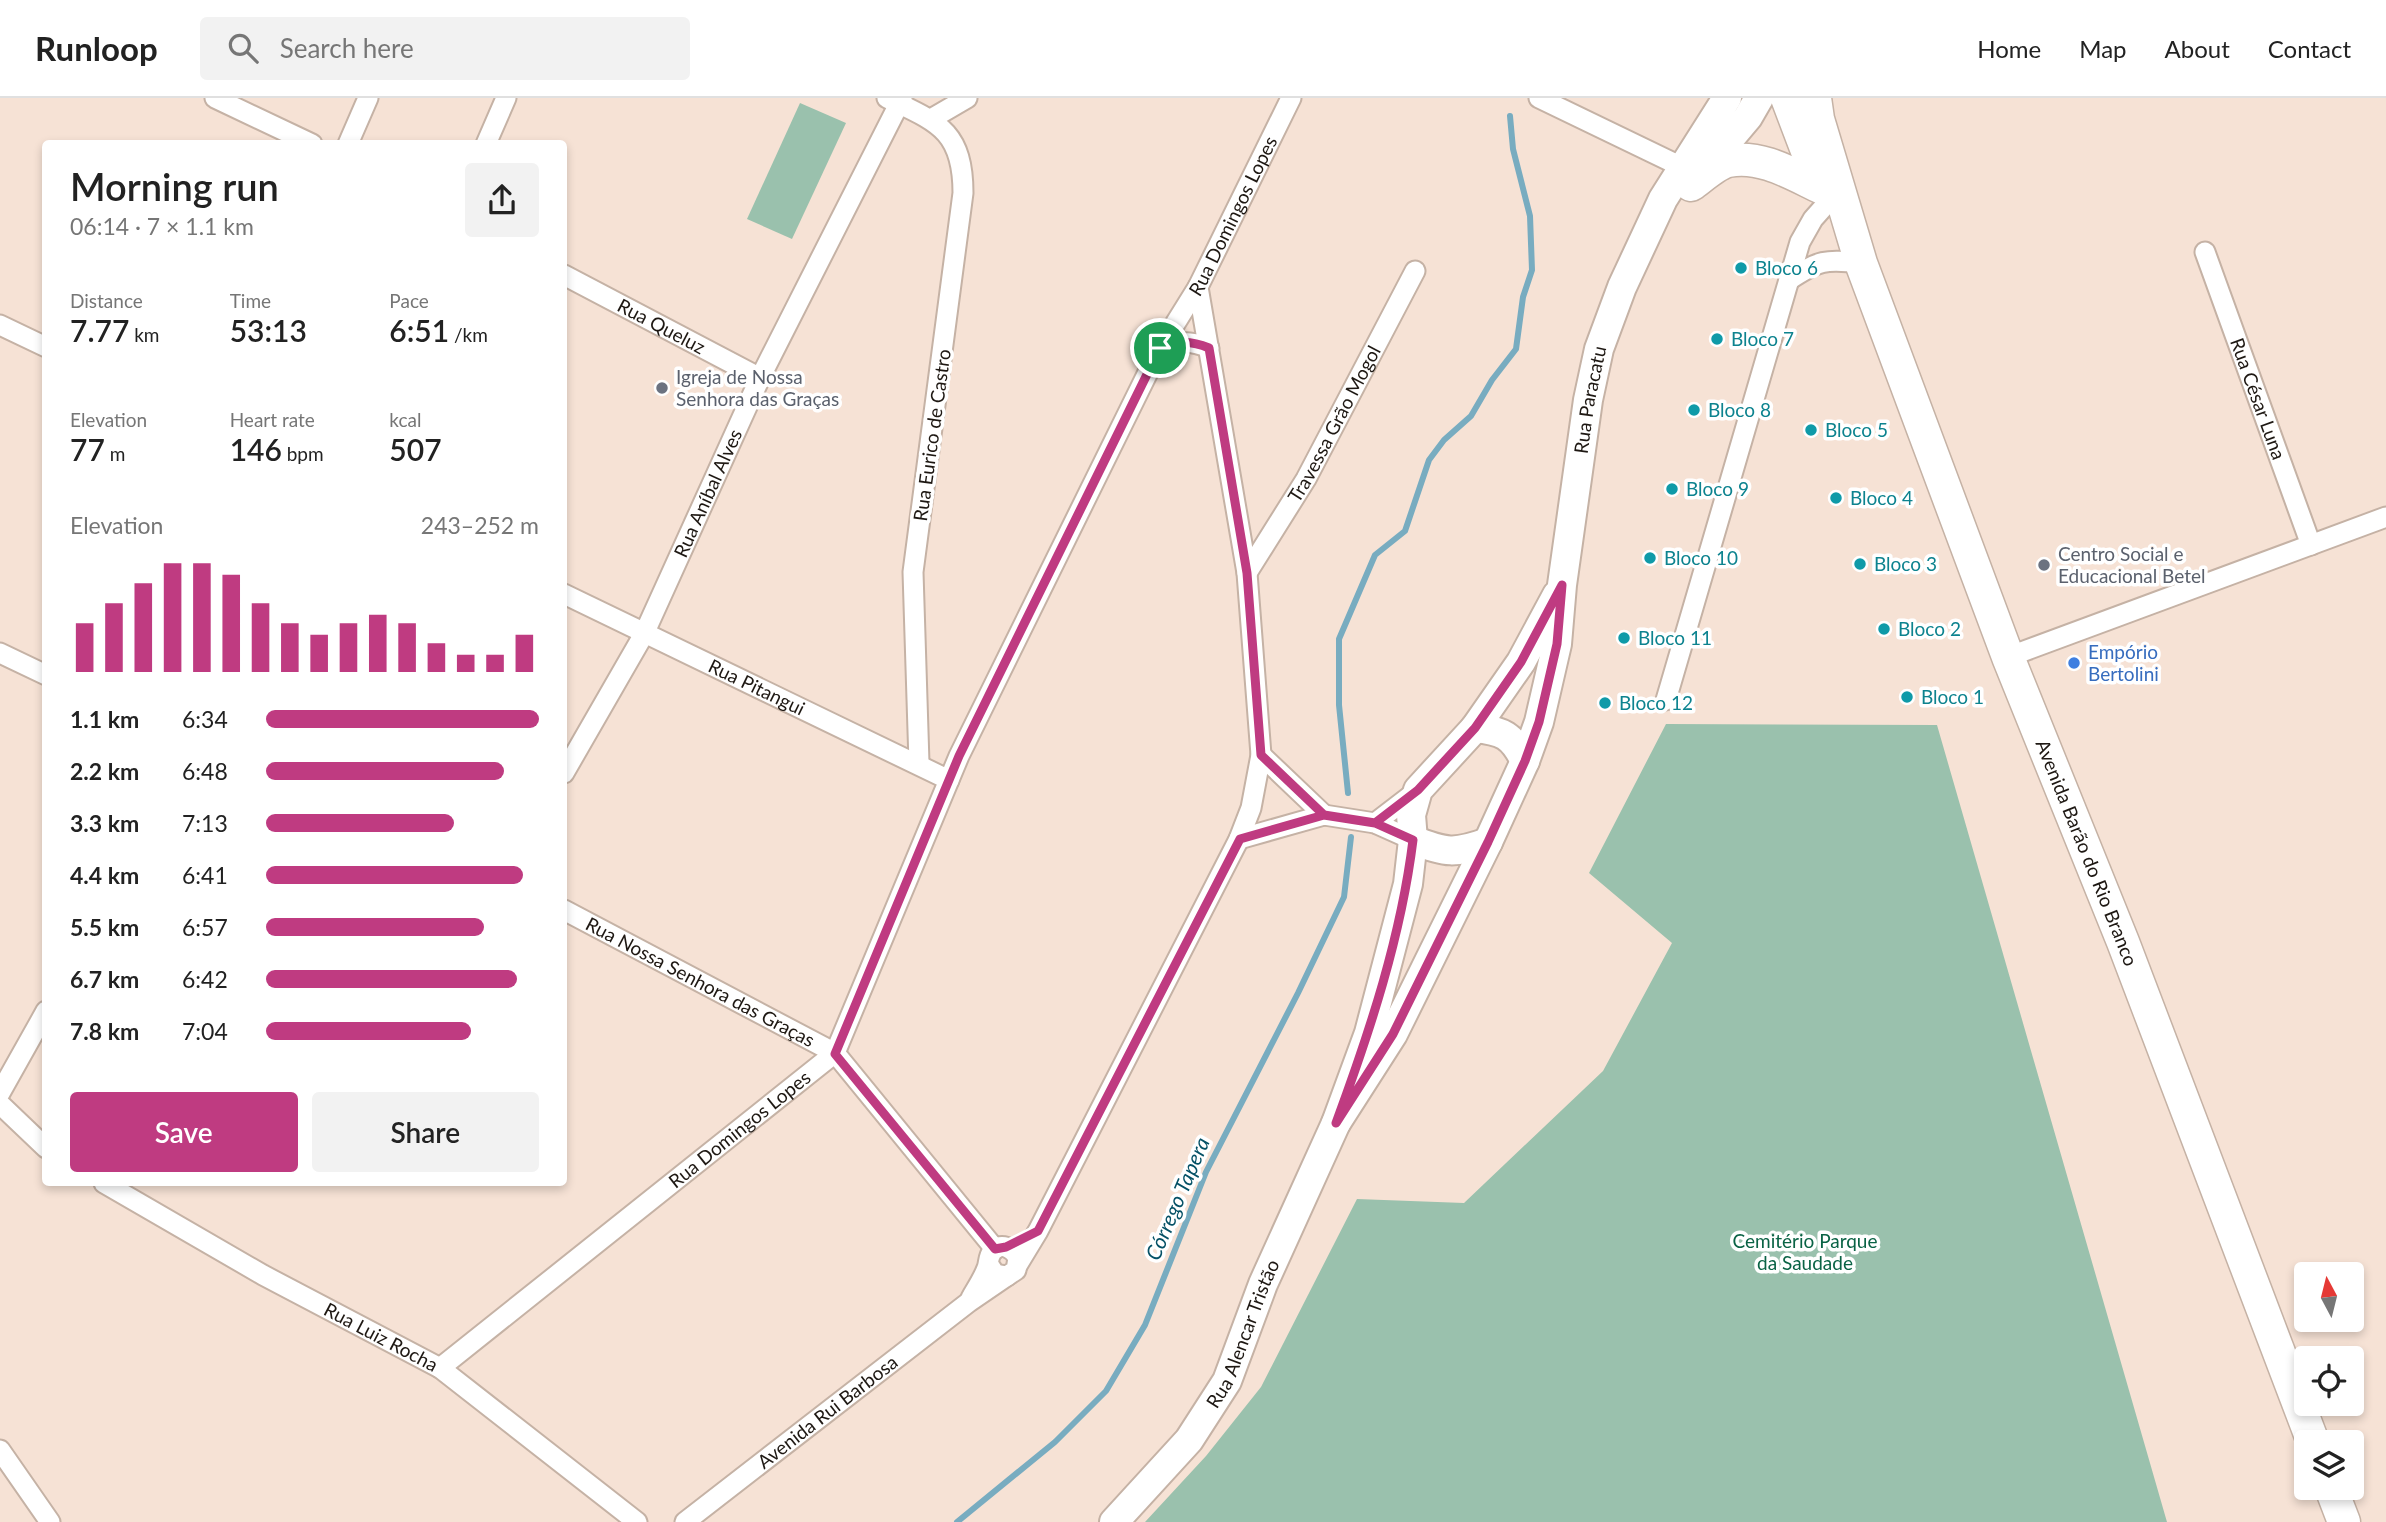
<!DOCTYPE html>
<meta charset="utf-8">
<style>
body{margin:0;font-family:Lato,sans-serif;background:#f2f2f2;color:#222;height:100vh;display:flex;flex-direction:column;font-size:26px;white-space:nowrap}
*{box-sizing:border-box;margin:0}
p{font-size:23px;color:#767676}
.icon{flex:none;width:38px;height:38px;fill:none;stroke:currentColor;stroke-width:2;stroke-linecap:round;stroke-linejoin:round}
.map{position:relative;flex:1;overflow:hidden}
.details{position:absolute;left:42px;top:42px;width:525px;height:1046px;display:flex;flex-direction:column;background:#fff;border-radius:7px;box-shadow:0 4px 10px #0003}
.details>*{flex:none}
.needle{width:46px;rotate:353deg}
.fabs{position:absolute;left:2294px;top:1164px;display:grid;gap:14px}
.fabs a{display:grid;place-items:center;width:70px;height:70px;border-radius:7px;background:#fff;box-shadow:0 4px 10px #0003;font-size:35px}
.pin{position:absolute;display:grid;place-items:center;width:60px;height:60px;color:#fff;margin:-30px;border:4px solid #fff;border-radius:50%;box-shadow:0 2px 7px #0007}
.round{display:grid;place-items:center;flex:none;width:74px;height:74px;border-radius:7px;background:#f2f2f2}
.overview{display:flex;align-items:center;justify-content:space-between;height:119px;padding:0 28px}
h1{font-size:38px;font-weight:600;line-height:52px}
.metrics{display:grid;grid-template-columns:repeat(3,1fr);gap:10px;height:119px;padding:7px 28px}
.metrics div{display:grid;align-content:center}
.metrics b{font-size:30px;font-weight:600}
.metrics small{font-size:19px;font-weight:400}
.metrics p{font-size:19px}
.chart{height:196px;padding:14px 28px}
.chart p{display:flex;justify-content:space-between}
.chart svg{width:100%;height:126px;margin-top:7px;stroke:#bf3b81;stroke-width:6}
.cta{display:flex;gap:14px;margin-top:auto;padding:14px 28px}
.cta a{flex:1;height:80px;border-radius:7px;background:#bf3b81;color:#fff;font-size:28px;font-weight:600;line-height:80px;text-align:center}
.cta a+a{background:#f2f2f2;color:#222}
ul{padding:0 28px;list-style:none;font-size:23px}
li{display:grid;grid-template-columns:112px 84px 1fr;align-items:center;height:52px}
li i{height:18px;border-radius:9px;background:#bf3b81}
header{display:flex;align-items:center;gap:42px;box-sizing:border-box;height:98px;padding:0 35px;background:#fff;border-bottom:2px solid #e0e0e0}
header strong{font-size:33px}
nav{display:flex;gap:38px;margin-inline-start:auto;font-size:24px}
.search{width:490px;height:63px;background:#f2f2f2;display:flex;align-items:center;gap:18px;box-sizing:border-box;padding:0 24px;border-radius:7px;color:#767676;font-size:26px}
.map>svg:first-child{display:block}
.green{fill:#9ac1ad}
.lines{fill:none;stroke-linecap:round;stroke-linejoin:round}
.stream{stroke:#78acc0;stroke-width:6}
.street-casing{stroke:#c5b2a5;stroke-width:23}
.secondary-casing{stroke:#c5b2a5;stroke-width:32}
.primary-casing{stroke:#c5b2a5;stroke-width:35}
.street{stroke:#fff;stroke-width:19}
.secondary{stroke:#fff;stroke-width:28}
.primary{stroke:#fff;stroke-width:32}
.route-casing{stroke:#fff;stroke-width:14}
.route{stroke:#bf3b81;stroke-width:9}
.culture-dot{fill:#0f9aa8;stroke:#fff;stroke-width:2.5}
.worship-dot{fill:#6b7280;stroke:#fff;stroke-width:2.5}
.shop-dot{fill:#3f7fe0;stroke:#fff;stroke-width:2.5}
.labels{text-anchor:middle;stroke-width:7;stroke-linejoin:round;paint-order:stroke}
.street-label{font-size:19px;fill:#1e1813;stroke:#fff}
.culture-label{font-size:19px;fill:#0d838f;stroke:#fff;text-anchor:start}
.worship-label{font-size:19px;fill:#5b616d;stroke:#fff;text-anchor:start}
.shop-label{font-size:19px;fill:#366cbe;stroke:#fff;text-anchor:start}
.park-label{font-size:19px;fill:#0a6345;stroke:#fff}
.water-label{font-size:21px;font-style:italic;fill:#055166;stroke:#fff}
</style>
<header>
<strong>Runloop</strong>
<div class="search"><svg class="icon" aria-label="search" viewBox="0 0 24 24"><circle cx="10" cy="10" r="6"/><path d="M15 15l6 6"/></svg>Search here</div>
<nav><a>Home</a><a>Map</a><a>About</a><a>Contact</a></nav>
</header>
<div class="map">
<svg width="2386" height="1424" viewBox="0 0 2386 1424">
<rect width="100%" height="100%" fill="#f6e2d5"/>
<g class="green">
<polygon points="800,5 846,25 792,141 747,121"/>
<polygon points="1666,626 1937,627 2167,1424 1145,1424 1206,1358 1261,1289 1357,1101 1464,1105 1603,973 1672,845 1589,775"/>
</g>
<g class="lines">
<g class="stream">
<polyline points="1348,695 1339,607 1339,541 1375,457 1405,433 1429,362 1444,342 1471,318 1492,282 1516,251 1523,199 1532,172 1530,118 1513,51 1510,18"/>
<polyline points="957,1424 1055,1344 1106,1293 1145,1227 1206,1074 1298,895 1344,799 1351,739"/>
</g>
<defs>
<g id="street">
<polyline points="215,0 312,46"/>
<path d="M887,0C937,24 963,32 963,95L913,474L919,665"/>
<polyline points="1539,0 1682,69"/>
<polyline points="931,21 967,0"/>
<polyline points="348,46 368,0"/>
<polyline points="486,46 506,0"/>
<path id="s1" d="M2205,154L2311,447"/>
<path id="s2" d="M564,177L760,280"/>
<path d="M1789,182C1819,162 1825,161 1861,165"/>
<polyline points="0,227 46,249"/>
<path d="M1160,250C1177,242 1192,243 1209,250"/>
<path id="s3" d="M1247,475L1306,381L1415,173"/>
<path id="s4" d="M564,496L949,682"/>
<polyline points="0,555 46,577"/>
<polyline points="2008,559 2386,419"/>
<polyline points="1666,602 1800,144 1813,121 1829,103"/>
<polyline points="1261,657 1324,717"/>
<path id="s5" d="M564,675L644,536L760,280L902,0"/>
<polyline points="1375,725 1418,692"/>
<polyline points="1239,741 1324,717 1375,725 1413,742"/>
<path id="s6" d="M564,812L835,955L995,1151"/>
<polyline points="0,995 46,913"/>
<polyline points="0,1006 46,1050"/>
<path id="s7" d="M104,1085L263,1177L440,1270L637,1424"/>
<polyline points="1018,1166 1038,1133 1239,741 1251,710 1261,657 1247,475 1198,189"/>
<path d="M971,1200C976,1191 983,1181 987,1170C989,1165 988,1159 992,1154C1000,1143 1013,1150 1018,1160L1016,1172L1007,1178L995,1176L989,1167"/>
<path id="s8" d="M440,1270L835,955L959,658L1160,250L1198,189L1291,0"/>
<polyline points="0,1352 50,1424"/>
<path id="s9" d="M685,1424L969,1204L1007,1178"/>
</g>
<g id="secondary">
<polyline points="1700,76 1748,19 1759,0"/>
<path d="M1475,630C1503,633 1512,637 1525,663"/>
<path d="M1413,742C1446,755 1455,756 1488,744"/>
<path id="s10" d="M1336,1025L1393,936L1488,744L1525,663L1539,624L1557,546L1562,487L1588,302L1599,251L1622,189L1663,101L1727,0"/>
<path id="s11" d="M1114,1424L1189,1342L1227,1283L1263,1186L1336,1025L1369,935L1408,786L1413,742L1411,717L1418,692L1475,630L1521,564L1557,497"/>
</g>
<g id="primary">
<polyline points="1787,0 1812,66"/>
<path id="s12" d="M1815,0L1818,21L1861,165L2008,559L2123,844L2313,1344"/>
<path d="M1691,87C1701,80 1716,66 1728,63C1761,56 1794,77 1822,90"/>
<polyline points="2331,1390 2344,1424"/>
</g>
</defs>
<use href="#street" class="street-casing"/>
<use href="#secondary" class="secondary-casing"/>
<use href="#primary" class="primary-casing"/>
<use href="#street" class="street"/>
<use href="#secondary" class="secondary"/>
<use href="#primary" class="primary"/>
</g>
<g class="lines">
<defs>
<path id="route" d="M1160,250L959,658L835,956L995,1151L1006,1149L1038,1133L1240,741L1324,717L1375,725L1413,742C1401,839 1370,933 1336,1025L1393,936L1488,744L1525,663L1539,624L1557,546L1562,487L1521,564L1475,630L1418,692L1375,725L1324,717L1261,657L1247,475L1209,250C1192,243 1177,242 1160,250"/>
</defs>
<use href="#route" class="route-casing"/>
<use href="#route" class="route"/>
</g>
<g class="culture-dot">
<circle cx="1741" cy="170" r="7"/>
<circle cx="1717" cy="241" r="7"/>
<circle cx="1694" cy="312" r="7"/>
<circle cx="1811" cy="332" r="7"/>
<circle cx="1672" cy="391" r="7"/>
<circle cx="1836" cy="400" r="7"/>
<circle cx="1650" cy="460" r="7"/>
<circle cx="1860" cy="466" r="7"/>
<circle cx="1884" cy="531" r="7"/>
<circle cx="1624" cy="540" r="7"/>
<circle cx="1907" cy="599" r="7"/>
<circle cx="1605" cy="605" r="7"/>
</g>
<g class="worship-dot">
<circle cx="662" cy="290" r="7"/>
<circle cx="2044" cy="467" r="7"/>
</g>
<circle class="shop-dot" cx="2074" cy="565" r="7"/>
<g class="labels">
<g class="street-label">
<text dy="7" stroke="none"><textPath href="#s8" startOffset="1433">Rua Domingos Lopes</textPath></text>
<text dy="7" stroke="none"><textPath href="#s2" startOffset="110">Rua Queluz</textPath></text>
<text dy="7" stroke="none"><textPath href="#s1" startOffset="156">Rua César Luna</textPath></text>
<text dy="7" stroke="none"><textPath href="#s10" startOffset="777">Rua Paracatu</textPath></text>
<text dy="7" stroke="none"><textPath href="#s3" startOffset="173">Travessa Grão Mogol</textPath></text>
<text transform="translate(932 337) rotate(-82)" y="7">Rua Eurico de Castro</text>
<text dy="7" stroke="none"><textPath href="#s5" startOffset="315">Rua Aníbal Alves</textPath></text>
<text dy="7" stroke="none"><textPath href="#s4" startOffset="214">Rua Pitangui</textPath></text>
<text dy="7" stroke="none"><textPath href="#s12" startOffset="803">Avenida Barão do Rio Branco</textPath></text>
<text dy="7" stroke="none"><textPath href="#s6" startOffset="154">Rua Nossa Senhora das Graças</textPath></text>
<text dy="7" stroke="none"><textPath href="#s8" startOffset="383">Rua Domingos Lopes</textPath></text>
<text dy="7" stroke="none"><textPath href="#s11" startOffset="231">Rua Alencar Tristão</textPath></text>
<text dy="7" stroke="none"><textPath href="#s7" startOffset="317">Rua Luiz Rocha</textPath></text>
<text dy="7" stroke="none"><textPath href="#s9" startOffset="180">Avenida Rui Barbosa</textPath></text>
</g>
<g class="culture-label">
<text x="1755" y="177">Bloco 6</text>
<text x="1731" y="248">Bloco 7</text>
<text x="1708" y="319">Bloco 8</text>
<text x="1825" y="339">Bloco 5</text>
<text x="1686" y="398">Bloco 9</text>
<text x="1850" y="407">Bloco 4</text>
<text x="1664" y="467">Bloco 10</text>
<text x="1874" y="473">Bloco 3</text>
<text x="1898" y="538">Bloco 2</text>
<text x="1638" y="547">Bloco 11</text>
<text x="1921" y="606">Bloco 1</text>
<text x="1619" y="612">Bloco 12</text>
</g>
<g class="worship-label">
<text x="676" y="286">Igreja de Nossa<tspan x="676" dy="22">Senhora das Graças</tspan></text>
<text x="2058" y="463">Centro Social e<tspan x="2058" dy="22">Educacional Betel</tspan></text>
</g>
<g class="shop-label">
<text x="2088" y="561">Empório<tspan x="2088" dy="22">Bertolini</tspan></text>
</g>
<g class="park-label">
<text x="1805" y="1150">Cemitério Parque<tspan x="1805" dy="22">da Saudade</tspan></text>
</g>
<g class="water-label">
<text transform="translate(1178 1101) rotate(-67)" y="7">Córrego Tapera</text>
</g>
</g>
</svg>
<div class="fabs">
<a><svg class="needle" viewBox="-14 -14 28 28"><path d="M0-13l5 13h-10z" fill="#e53935"/><path d="M0 13l5-13h-10z" fill="#767676"/></svg></a>
<a><svg class="icon" aria-label="locate" viewBox="0 0 24 24"><circle cx="12" cy="12" r="6"/><path d="M12 2v4M12 18v4M2 12h4M18 12h4"/></svg></a>
<a><svg class="icon" aria-label="layers" viewBox="0 0 24 24"><path d="M12 4l9 5-9 5-9-5zM3 14l9 5 9-5"/></svg></a>
</div>
<div class="pin" style="left:1160px;top:250px;background:#1e9e55"><svg class="icon" aria-label="arrive" viewBox="0 0 24 24"><path d="M6 21V4h12l-3 4 3 4H6"/></svg></div>
<section class="details">
<div class="overview"><div><h1>Morning run</h1><p>06:14 · 7 × 1.1 km</p></div><a class="round"><svg class="icon" aria-label="share" viewBox="0 0 24 24"><path d="M12 15V3M7 8l5-5 5 5M5 13v7h14v-7"/></svg></a></div>
<div class="metrics">
<div><p>Distance</p><b>7.77<small> km</small></b></div>
<div><p>Time</p><b>53:13</b></div>
<div><p>Pace</p><b>6:51<small> /km</small></b></div>
</div>
<div class="metrics">
<div><p>Elevation</p><b>77<small> m</small></b></div>
<div><p>Heart rate</p><b>146<small> bpm</small></b></div>
<div><p>kcal</p><b>507</b></div>
</div>
<div class="chart"><p><span>Elevation</span>243–252 m</p>
<svg viewBox="0 0 160 44" preserveAspectRatio="none"><path d="M5 44V27M15 44V20M25 44V13M35 44V6M45 44V6M55 44V10M65 44V20M75 44V27M85 44V31M95 44V27M105 44V24M115 44V27M125 44V34M135 44V38M145 44V38M155 44V31"/></svg>
</div>
<ul>
<li><b>1.1 km</b>6:34<i style="width:100%"></i></li>
<li><b>2.2 km</b>6:48<i style="width:87%"></i></li>
<li><b>3.3 km</b>7:13<i style="width:69%"></i></li>
<li><b>4.4 km</b>6:41<i style="width:94%"></i></li>
<li><b>5.5 km</b>6:57<i style="width:80%"></i></li>
<li><b>6.7 km</b>6:42<i style="width:92%"></i></li>
<li><b>7.8 km</b>7:04<i style="width:75%"></i></li>
</ul>
<div class="cta"><a>Save</a><a>Share</a></div>
</section>
</div>
